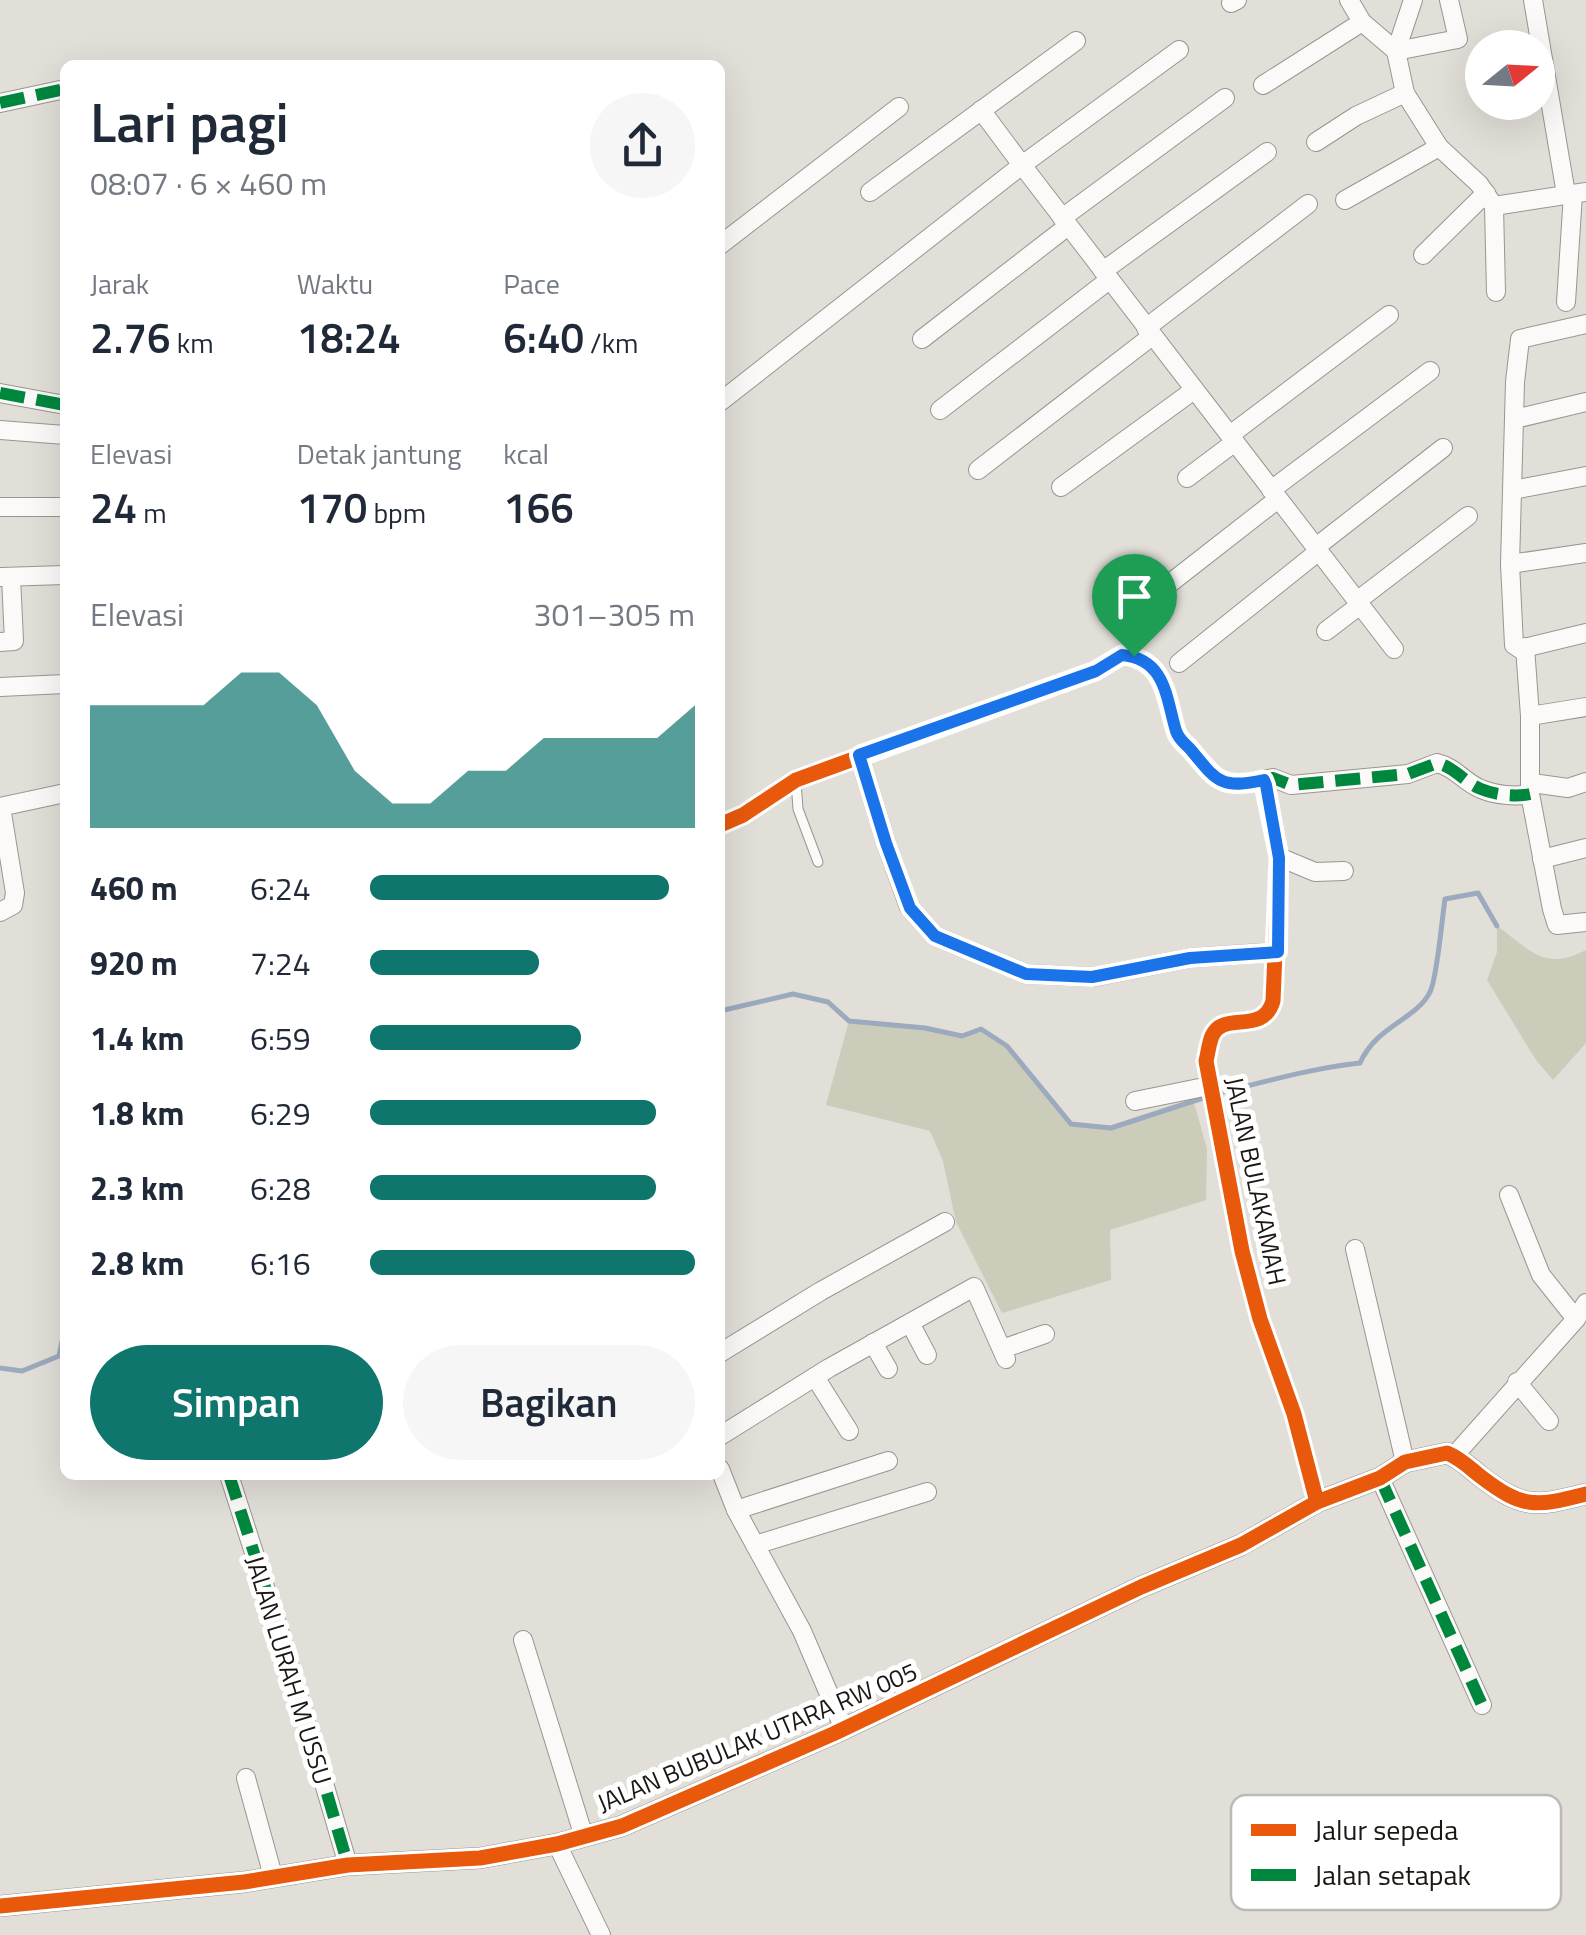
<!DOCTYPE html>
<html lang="id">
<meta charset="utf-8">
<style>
body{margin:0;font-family:"Titillium Web",sans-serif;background:#f6f6f7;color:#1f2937;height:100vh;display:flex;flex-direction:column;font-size:38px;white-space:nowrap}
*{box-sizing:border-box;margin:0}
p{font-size:32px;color:#747a83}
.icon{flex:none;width:55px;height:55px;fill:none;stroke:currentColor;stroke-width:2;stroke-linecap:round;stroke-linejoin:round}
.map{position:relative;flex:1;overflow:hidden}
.panel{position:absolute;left:60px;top:60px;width:665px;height:1420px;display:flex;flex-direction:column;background:#fff;border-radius:15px;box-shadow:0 10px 40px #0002}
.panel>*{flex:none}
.needle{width:65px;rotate:72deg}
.fabs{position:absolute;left:1465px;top:30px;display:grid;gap:20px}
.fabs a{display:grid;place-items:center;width:90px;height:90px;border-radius:50%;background:#fff;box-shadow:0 10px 40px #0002;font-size:50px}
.pin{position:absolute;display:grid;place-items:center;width:85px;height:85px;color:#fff;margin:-102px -42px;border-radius:50% 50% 50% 0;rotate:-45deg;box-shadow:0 0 10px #0007}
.pin .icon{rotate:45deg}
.round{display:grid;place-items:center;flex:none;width:105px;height:105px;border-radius:52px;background:#f6f6f7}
.head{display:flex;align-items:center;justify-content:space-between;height:170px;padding:0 30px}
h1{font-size:55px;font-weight:600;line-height:75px}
.stats{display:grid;grid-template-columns:repeat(3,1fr);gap:15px;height:170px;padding:10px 30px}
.stats div{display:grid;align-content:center}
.stats b{font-size:42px;font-weight:600}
.stats small{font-size:28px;font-weight:400}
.stats p{font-size:28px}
.chart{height:280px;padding:20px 30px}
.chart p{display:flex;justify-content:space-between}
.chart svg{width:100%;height:180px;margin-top:10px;fill:#0f766e;opacity:.7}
.button{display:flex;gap:20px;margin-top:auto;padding:20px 30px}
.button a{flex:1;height:115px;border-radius:60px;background:#0f766e;color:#fff;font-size:40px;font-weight:600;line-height:115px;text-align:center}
.button a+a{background:#f6f6f7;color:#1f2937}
ul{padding:0 30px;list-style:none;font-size:32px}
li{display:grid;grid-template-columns:160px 120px 1fr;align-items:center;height:75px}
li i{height:25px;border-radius:12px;background:#0f766e}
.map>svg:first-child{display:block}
.green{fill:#cbccba}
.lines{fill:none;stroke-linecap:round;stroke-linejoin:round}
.stream{stroke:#9caabe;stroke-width:5}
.service-casing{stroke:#999692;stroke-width:11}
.minor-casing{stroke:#999692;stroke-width:20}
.tertiary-casing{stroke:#999692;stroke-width:22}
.service{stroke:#fbfaf9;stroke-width:9}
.minor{stroke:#fbfaf9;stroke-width:18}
.tertiary{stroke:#fbfaf9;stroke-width:20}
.quiet{stroke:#00873e;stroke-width:12;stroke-dasharray:25 12;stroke-linecap:butt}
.cycleway-casing{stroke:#fff;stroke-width:21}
.cycleway{stroke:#e8590c;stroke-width:15}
.route-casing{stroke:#fff;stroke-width:20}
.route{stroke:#1a73e8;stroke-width:12}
.labels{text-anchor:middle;stroke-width:10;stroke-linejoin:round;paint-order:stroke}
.street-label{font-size:25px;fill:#1b1814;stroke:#fff}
.key{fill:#fff;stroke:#bbbab8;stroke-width:2.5}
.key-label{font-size:28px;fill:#1b1814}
</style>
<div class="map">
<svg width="1586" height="1935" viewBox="0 0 1586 1935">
<rect width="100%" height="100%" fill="#e2ded8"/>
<g class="green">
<path d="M1497,926C1531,950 1543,972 1586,950V1043L1553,1080L1536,1060L1487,980L1497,952Z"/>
<polygon points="849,1021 925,1028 962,1036 981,1029 1007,1046 1071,1124 1111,1128 1194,1103 1207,1149 1206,1200 1110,1230 1111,1280 1002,1313 956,1222 943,1161 930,1131 826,1105"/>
</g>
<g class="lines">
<g class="stream">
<polyline points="720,1011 793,994 828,1002 849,1021 925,1028 962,1036 981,1029 1007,1046 1071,1124 1111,1128 1203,1098"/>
<path d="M1218,1093C1265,1082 1312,1068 1360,1063C1377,1025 1416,1020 1430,992C1437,979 1442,918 1445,899L1478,893L1497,926"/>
<polyline points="0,1368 22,1371 59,1356 65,1327"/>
</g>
<defs>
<polyline id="service" points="796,782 798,809 818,862"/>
<g id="minor">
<polyline points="1349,0 1362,22 1396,51 1458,39 1449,0"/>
<polyline points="1413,0 1396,51 1405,93 1439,147 1479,184 1494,206 1496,292"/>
<polyline points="1533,0 1566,194"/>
<polyline points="1231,3 1237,0"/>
<polyline points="1263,85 1362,22"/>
<polyline points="0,103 65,89"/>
<polyline points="981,110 1022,165 1179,50"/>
<polyline points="1316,142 1356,116 1405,93"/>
<polyline points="870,192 1076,41"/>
<polyline points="1345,200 1439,147"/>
<polyline points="1494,206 1586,192"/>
<polyline points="1062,218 1225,98"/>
<polyline points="720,245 899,107"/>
<polyline points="1423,255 1486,193"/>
<polyline points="1103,271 1267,152"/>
<polyline points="1566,302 1573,194"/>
<polyline points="1586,324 1520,339 1515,382 1510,564 1514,645 1520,649 1586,633"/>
<polyline points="1146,328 1308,204"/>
<polyline points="922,339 1068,226"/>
<polyline points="0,393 65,405"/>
<polyline points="720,402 1022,165 1394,649"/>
<polyline points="940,410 1109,280"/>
<polyline points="1515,419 1586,402"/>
<polyline points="0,430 65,435"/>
<polyline points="1230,435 1389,315"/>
<polyline points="978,470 1152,336"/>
<polyline points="1187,478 1235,442"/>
<polyline points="1061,487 1194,390"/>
<polyline points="1271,490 1430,371"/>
<polyline points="1513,490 1586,476"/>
<polyline points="0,507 65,507"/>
<polyline points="1316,547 1443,448"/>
<polyline points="1510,564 1586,553"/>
<polyline points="1,577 65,575"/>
<polyline points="1357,601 1468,516"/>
<polyline points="1146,602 1278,499"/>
<polyline points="1326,631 1360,605"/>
<polyline points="0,642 14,641 11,577"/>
<polyline points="1525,647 1530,716 1530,794 1552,909 1557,925 1586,922"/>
<polyline points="1179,663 1319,551"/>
<polyline points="0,687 65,684"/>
<polyline points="1530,716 1586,707"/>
<polyline points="859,755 886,843 909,907 935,936 1026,974 1093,977 1190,958 1277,952"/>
<path d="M1263,780L1273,778L1291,785L1408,774L1437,763C1455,767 1465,783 1481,789C1495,795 1516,797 1530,794"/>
<polyline points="1532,783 1568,788 1586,782"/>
<polyline points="0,807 65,793"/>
<path d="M720,825L743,815L796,780L1095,671L1122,655C1165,659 1166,698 1176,731C1179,741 1185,743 1191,750C1216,779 1221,790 1263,780L1279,857L1273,1001C1263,1036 1223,1010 1212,1036C1209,1043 1208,1053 1206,1061L1242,1251L1260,1319L1294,1414L1317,1502"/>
<polyline points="1279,857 1315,872 1344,871"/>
<polyline points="1542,859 1586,848"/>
<polyline points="0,912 13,905 15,893 1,807"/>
<polyline points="1135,1101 1209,1086"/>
<polyline points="1509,1195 1541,1275 1576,1319"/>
<polyline points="1355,1249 1405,1462"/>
<polyline points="910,1323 927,1355"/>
<polyline points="873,1343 888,1369"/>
<polyline points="1002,1349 1045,1334"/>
<polyline points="720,1353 821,1291 945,1222"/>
<polyline points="815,1377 849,1431"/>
<polyline points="1517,1382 1549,1421"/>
<polyline points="720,1436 829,1368 974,1287 1006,1359"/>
<polyline points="1454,1456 1576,1319 1586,1303"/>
<polyline points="720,1469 736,1510 802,1631 844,1729"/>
<polyline points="229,1475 281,1637 348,1865"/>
<polyline points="1380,1478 1482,1705"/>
<polyline points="736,1510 888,1461"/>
<polyline points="755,1545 927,1492"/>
<polyline points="523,1640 584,1837"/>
<polyline points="246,1778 273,1876"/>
<polyline points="557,1844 601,1935"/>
</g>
<path id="tertiary" d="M0,1906L244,1882L348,1865L480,1858L557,1844L622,1826L833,1734L1141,1587L1241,1545L1317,1502L1380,1478L1405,1462L1447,1453C1460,1458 1470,1468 1480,1476C1523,1509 1535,1507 1586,1494"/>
</defs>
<use href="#service" class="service-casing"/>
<use href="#minor" class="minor-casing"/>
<use href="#tertiary" class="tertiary-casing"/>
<use href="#service" class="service"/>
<use href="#minor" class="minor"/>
<use href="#tertiary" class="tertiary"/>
<g class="quiet">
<polyline points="0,103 65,89"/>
<polyline points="0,393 65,405"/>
<polyline points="859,755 886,843 909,907 935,936 1026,974 1093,977 1190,958 1277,952"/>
<path d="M1263,780L1273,778L1291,785L1408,774L1437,763C1455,767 1465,783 1481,789C1495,795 1516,797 1530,794"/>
<polyline points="229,1475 281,1637 348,1865"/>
<polyline points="1380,1478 1482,1705"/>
</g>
<defs>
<g id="cycleway">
<path d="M720,825L743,815L796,780L1095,671L1122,655C1165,659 1166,698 1176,731C1179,741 1185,743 1191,750C1216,779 1221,790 1263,780L1279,857L1273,1001C1263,1036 1223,1010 1212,1036C1209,1043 1208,1053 1206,1061L1242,1251L1260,1319L1294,1414L1317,1502"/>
<path d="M0,1906L244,1882L348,1865L480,1858L557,1844L622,1826L833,1734L1141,1587L1241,1545L1317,1502L1380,1478L1405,1462L1447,1453C1460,1458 1470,1468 1480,1476C1523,1509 1535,1507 1586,1494"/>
</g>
</defs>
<use href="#cycleway" class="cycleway-casing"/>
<use href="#cycleway" class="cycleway"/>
</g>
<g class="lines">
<defs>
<path id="route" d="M1122,655C1166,659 1166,698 1176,731C1179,740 1185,743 1191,750C1216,780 1220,790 1264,780L1266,785L1279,858L1278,952L1190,958L1092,977L1026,974L935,936L910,908L886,843L859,755L1096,671Z"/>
</defs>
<use href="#route" class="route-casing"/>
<use href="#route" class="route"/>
</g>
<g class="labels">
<g class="street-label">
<text transform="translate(1256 1181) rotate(78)" y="9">JALAN BULAKAMAH</text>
<text transform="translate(289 1670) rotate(73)" y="9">JALAN LURAH M USSU</text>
<text transform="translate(757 1737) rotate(-23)" y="9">JALAN BUBULAK UTARA RW 005</text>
</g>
</g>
<rect x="1231" y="1795" width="330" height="115" rx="15" class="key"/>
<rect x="1251" y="1824" width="45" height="12" fill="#e8590c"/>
<rect x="1251" y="1869" width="45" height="12" fill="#00873e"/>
<g class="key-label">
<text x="1314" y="1840">Jalur sepeda</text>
<text x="1314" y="1885">Jalan setapak</text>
</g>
</svg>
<div class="fabs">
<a><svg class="needle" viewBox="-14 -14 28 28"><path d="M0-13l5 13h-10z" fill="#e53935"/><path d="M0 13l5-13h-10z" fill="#747a83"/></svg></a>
</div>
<div class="pin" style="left:1134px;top:656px;background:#1e9e55"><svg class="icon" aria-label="arrive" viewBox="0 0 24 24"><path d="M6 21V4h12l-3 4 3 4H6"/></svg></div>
<section class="panel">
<div class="head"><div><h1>Lari pagi</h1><p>08:07 · 6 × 460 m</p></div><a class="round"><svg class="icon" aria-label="share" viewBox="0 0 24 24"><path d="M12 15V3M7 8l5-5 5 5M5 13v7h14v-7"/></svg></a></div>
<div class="stats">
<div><p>Jarak</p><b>2.76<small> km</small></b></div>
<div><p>Waktu</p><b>18:24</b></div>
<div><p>Pace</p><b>6:40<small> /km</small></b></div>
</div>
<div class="stats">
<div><p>Elevasi</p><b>24<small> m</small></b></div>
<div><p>Detak jantung</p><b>170<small> bpm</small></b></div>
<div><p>kcal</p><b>166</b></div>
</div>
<div class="chart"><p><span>Elevasi</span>301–305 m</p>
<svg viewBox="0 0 160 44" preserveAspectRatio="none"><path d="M0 44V14L10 14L20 14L30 14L40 6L50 6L60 14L70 30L80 38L90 38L100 30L110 30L120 22L130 22L140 22L150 22L160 14V44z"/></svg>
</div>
<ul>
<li><b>460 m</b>6:24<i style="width:92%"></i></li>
<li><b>920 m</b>7:24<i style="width:52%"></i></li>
<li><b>1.4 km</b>6:59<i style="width:65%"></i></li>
<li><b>1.8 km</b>6:29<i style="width:88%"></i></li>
<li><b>2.3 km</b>6:28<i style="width:88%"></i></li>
<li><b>2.8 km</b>6:16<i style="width:100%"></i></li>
</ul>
<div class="button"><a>Simpan</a><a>Bagikan</a></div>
</section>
</div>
